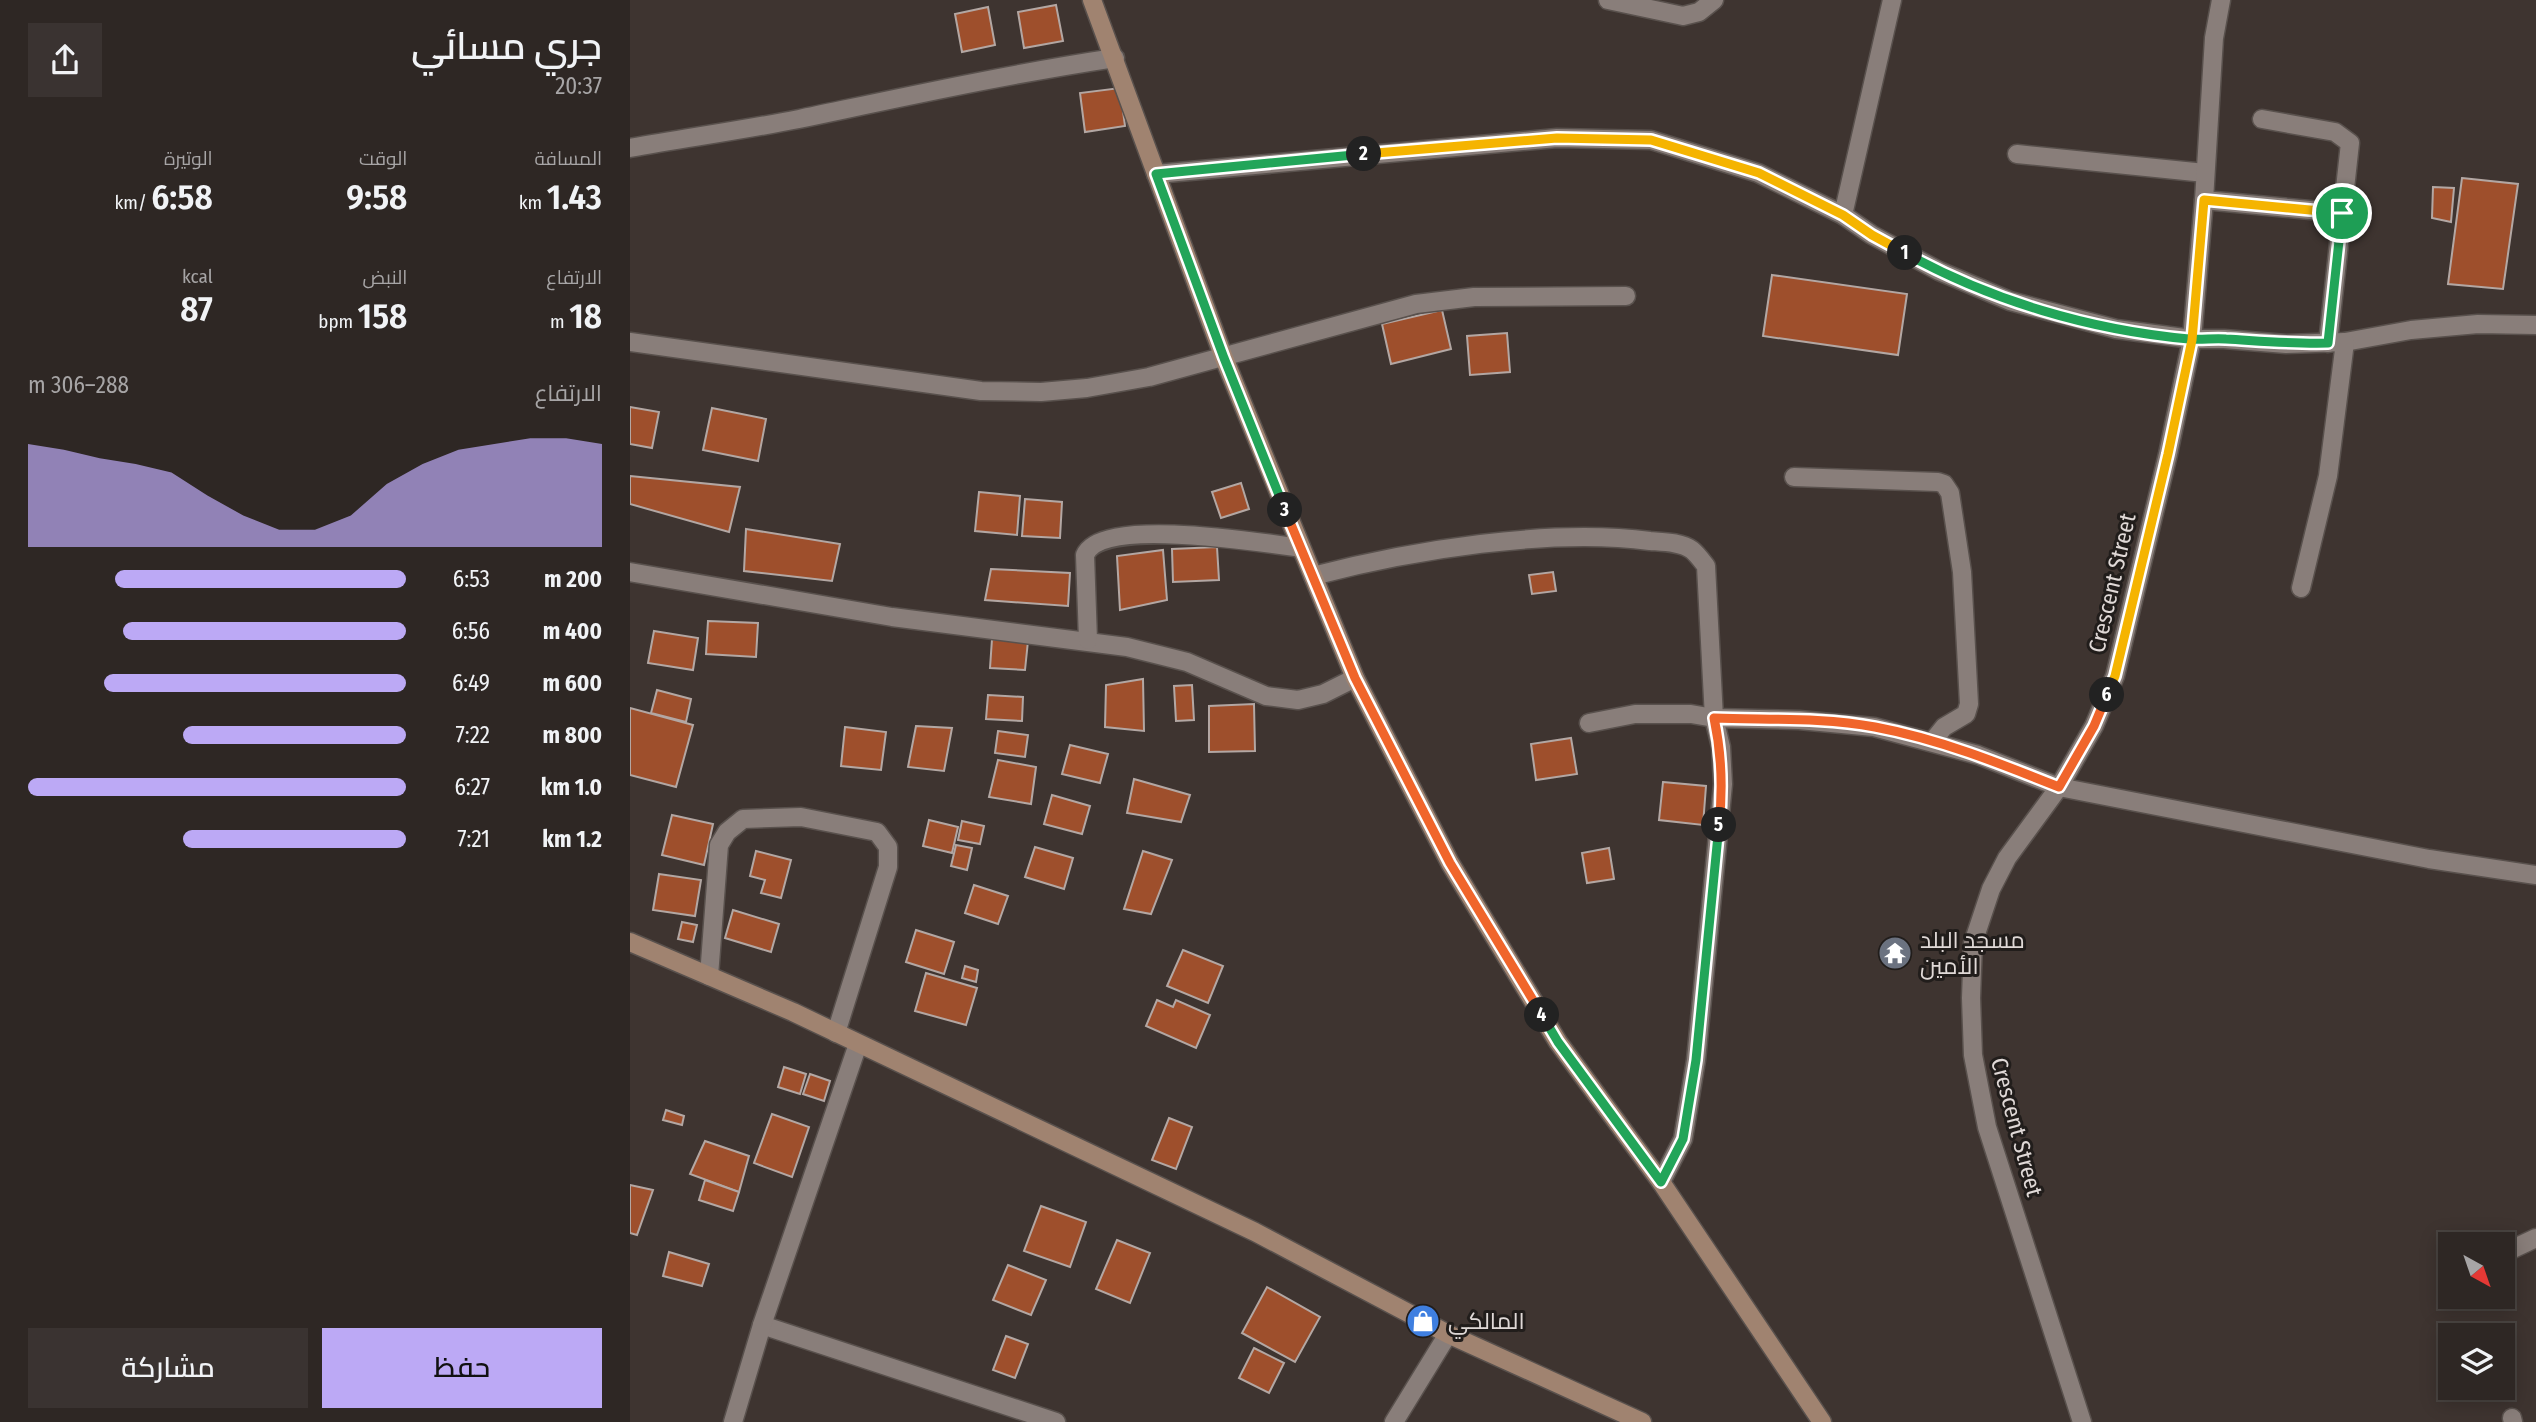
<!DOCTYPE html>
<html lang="ar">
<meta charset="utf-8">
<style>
body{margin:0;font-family:"Fira Sans Condensed",Cairo,sans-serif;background:#3a3331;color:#f1f3f6;direction:rtl;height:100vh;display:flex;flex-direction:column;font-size:26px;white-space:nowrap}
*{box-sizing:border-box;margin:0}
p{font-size:23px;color:#a7a5a6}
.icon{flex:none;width:38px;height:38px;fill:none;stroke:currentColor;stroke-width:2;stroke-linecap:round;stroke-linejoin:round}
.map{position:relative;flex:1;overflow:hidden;direction:ltr}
.side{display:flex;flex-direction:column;background:#2e2724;width:630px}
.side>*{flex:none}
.needle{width:46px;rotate:140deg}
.controls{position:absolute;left:1808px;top:1232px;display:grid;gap:14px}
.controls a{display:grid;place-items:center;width:77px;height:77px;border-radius:0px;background:#2e2724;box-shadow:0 4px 18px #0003,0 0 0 2px #494441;font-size:35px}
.pin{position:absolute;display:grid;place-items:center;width:60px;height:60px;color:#fff;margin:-30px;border:4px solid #fff;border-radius:50%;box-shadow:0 2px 7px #0007}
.km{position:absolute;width:35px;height:35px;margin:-18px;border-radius:50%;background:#222;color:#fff;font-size:19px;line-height:35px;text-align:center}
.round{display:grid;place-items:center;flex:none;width:74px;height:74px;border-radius:0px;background:#3a3331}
.head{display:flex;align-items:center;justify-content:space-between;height:119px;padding:0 28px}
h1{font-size:38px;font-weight:600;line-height:52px}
.stats{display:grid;grid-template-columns:repeat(3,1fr);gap:10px;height:119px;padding:7px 28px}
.stats div{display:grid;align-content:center}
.stats b{font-size:35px;font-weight:600}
.stats small{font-size:19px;font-weight:400}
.stats p{font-size:19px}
.chart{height:196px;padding:14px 28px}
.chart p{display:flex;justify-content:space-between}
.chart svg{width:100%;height:126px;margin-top:7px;fill:#bca9f5;opacity:.7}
.primary-button{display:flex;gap:14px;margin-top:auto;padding:14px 28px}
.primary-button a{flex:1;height:80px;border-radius:0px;background:#bca9f5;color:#111;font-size:28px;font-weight:600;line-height:80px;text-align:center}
.primary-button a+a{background:#3a3331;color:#f1f3f6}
ul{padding:0 28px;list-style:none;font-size:23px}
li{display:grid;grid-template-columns:112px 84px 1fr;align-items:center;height:52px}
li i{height:18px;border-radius:9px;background:#bca9f5}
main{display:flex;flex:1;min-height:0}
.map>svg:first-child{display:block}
.building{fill:#9e4f2c;stroke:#b3a7a3;stroke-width:2}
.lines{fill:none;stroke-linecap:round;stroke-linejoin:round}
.street-casing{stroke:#59514d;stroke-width:21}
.secondary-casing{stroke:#59514d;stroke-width:21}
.street{stroke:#897e7a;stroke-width:18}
.secondary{stroke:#a08370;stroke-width:18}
.split-1-casing{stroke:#fff;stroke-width:14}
.split-2-casing{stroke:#fff;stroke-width:14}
.split-3-casing{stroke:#fff;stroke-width:14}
.split-4-casing{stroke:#fff;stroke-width:14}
.split-5-casing{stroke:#fff;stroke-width:14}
.split-6-casing{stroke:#fff;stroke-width:14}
.split-7-casing{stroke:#fff;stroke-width:14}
.split-1{stroke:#22a559;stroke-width:9}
.split-2{stroke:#f5b400;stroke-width:9}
.split-3{stroke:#22a559;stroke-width:9}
.split-4{stroke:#f0652b;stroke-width:9}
.split-5{stroke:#22a559;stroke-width:9}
.split-6{stroke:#f0652b;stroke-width:9}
.split-7{stroke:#f5b400;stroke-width:9}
.labels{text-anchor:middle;stroke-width:6;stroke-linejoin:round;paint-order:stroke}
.street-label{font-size:23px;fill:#e0d9d7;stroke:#211d1b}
.poi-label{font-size:23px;fill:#e0d9d7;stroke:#211d1b;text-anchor:start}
</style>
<main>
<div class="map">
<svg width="1906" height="1422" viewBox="0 0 1906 1422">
<rect width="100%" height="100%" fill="#3e3430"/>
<g class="building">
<polygon points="426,5 433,41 394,48 388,12"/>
<polygon points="358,7 365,45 332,52 325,14"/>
<polygon points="490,88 495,126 455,132 450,93"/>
<polygon points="1832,178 1888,184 1873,289 1818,284"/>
<polygon points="1803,187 1824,188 1821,222 1802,218"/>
<polygon points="1142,275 1277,294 1268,355 1133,336"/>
<polygon points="812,310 821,349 761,364 752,324"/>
<polygon points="877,333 880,372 840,375 837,336"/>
<polygon points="0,407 29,412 22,448 0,444"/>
<polygon points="82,408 136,419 128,461 73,450"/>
<polygon points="0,476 110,487 99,532 0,504"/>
<polygon points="611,483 619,509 591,518 582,492"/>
<polygon points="349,492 390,496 387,535 345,531"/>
<polygon points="395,499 432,502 430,538 392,536"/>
<polygon points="116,529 210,544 202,581 114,571"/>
<polygon points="587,547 589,580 543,582 542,549"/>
<polygon points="533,550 537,600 490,610 487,556"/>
<polygon points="361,569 440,573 438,606 355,600"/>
<polygon points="923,572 926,591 902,594 899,575"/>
<polygon points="78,621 128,623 126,657 76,654"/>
<polygon points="24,631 68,638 63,670 18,663"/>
<polygon points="362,639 398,641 395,670 360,668"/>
<polygon points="513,679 514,731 475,727 476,685"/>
<polygon points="562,685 564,720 546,721 544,686"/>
<polygon points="27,690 61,699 56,722 21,713"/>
<polygon points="358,695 393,697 392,721 356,719"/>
<polygon points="624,704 625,751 579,752 579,706"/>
<polygon points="0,708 63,725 46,787 0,775"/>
<polygon points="286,726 322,728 314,771 278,767"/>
<polygon points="215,727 256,732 251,770 211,766"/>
<polygon points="368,731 398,735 395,757 365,753"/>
<polygon points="941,738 947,774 906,780 901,744"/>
<polygon points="440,745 478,754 470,783 432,774"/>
<polygon points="368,760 406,767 401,804 359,797"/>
<polygon points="504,779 560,795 551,822 497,813"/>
<polygon points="1033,782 1076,786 1073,825 1029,820"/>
<polygon points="422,795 460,806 452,834 414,824"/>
<polygon points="42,815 83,824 74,865 32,855"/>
<polygon points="299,820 328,827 322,853 293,846"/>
<polygon points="332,821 354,826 350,844 328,840"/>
<polygon points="326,845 342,848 337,870 321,866"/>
<polygon points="405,847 443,858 434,889 395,877"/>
<polygon points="979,848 984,879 957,883 952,853"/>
<polygon points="126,851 161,860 151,898 131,893 135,880 120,876"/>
<polygon points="513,851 542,860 521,914 494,909"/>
<polygon points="29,874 71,880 65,916 23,910"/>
<polygon points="344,885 378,896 368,924 335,913"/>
<polygon points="103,910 149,924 141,952 95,938"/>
<polygon points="52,922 67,925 63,942 48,939"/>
<polygon points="286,930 324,942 314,974 276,962"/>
<polygon points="553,950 593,966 578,1003 537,986"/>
<polygon points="335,966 348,970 346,982 332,978"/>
<polygon points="296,973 347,988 336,1025 285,1011"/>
<polygon points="527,1000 543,1007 546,1000 580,1015 566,1048 516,1026"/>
<polygon points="154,1067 176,1074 170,1094 148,1087"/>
<polygon points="180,1074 200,1081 194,1101 173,1094"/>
<polygon points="36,1110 54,1116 52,1125 33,1120"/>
<polygon points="142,1114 179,1127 162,1177 124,1163"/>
<polygon points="539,1118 562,1127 546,1169 522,1160"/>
<polygon points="75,1141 119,1156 109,1192 60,1174"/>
<polygon points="75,1180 109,1192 103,1211 69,1200"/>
<polygon points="0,1185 23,1190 7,1235 0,1233"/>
<polygon points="411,1206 456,1222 440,1267 394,1251"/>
<polygon points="487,1240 520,1253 500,1303 466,1289"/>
<polygon points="39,1252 79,1264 72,1286 33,1276"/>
<polygon points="378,1265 416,1280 401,1315 363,1300"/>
<polygon points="637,1287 690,1317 665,1362 612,1333"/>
<polygon points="376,1336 398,1344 385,1378 363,1370"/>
<polygon points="624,1348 654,1363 639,1393 609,1378"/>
</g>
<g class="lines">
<defs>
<g id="street">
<polyline points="978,0 1053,16 1069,12 1084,0"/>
<polyline points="1632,119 1705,132 1720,143 1698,343"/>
<path d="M0,148C56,138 113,130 169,119C274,97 378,74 485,58"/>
<polyline points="1387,154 1575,173"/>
<polyline points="526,174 927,138 1021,140 1128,173 1213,215 1242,235 1309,271 1380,301 1486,329 1562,339 1594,339 1656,344 1715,342 1781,330 1848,324 1906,325"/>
<polyline points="1574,200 1712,213"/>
<polyline points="1213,215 1262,0"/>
<polyline points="0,342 351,391 411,392 457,388 519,377 786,304 844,297 996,296"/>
<polyline points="1164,477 1308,482 1314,484 1320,493 1332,572 1339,704 1336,714 1314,727 1302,742"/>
<polyline points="0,572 262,617 497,647 557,662 636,696 668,700 693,694 725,678"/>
<path d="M683,576C782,550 919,528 1020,541C1033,542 1051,542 1062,550C1067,554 1072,561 1076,566L1084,718L1091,747L1093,784L1066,1060L1053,1139L1031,1182"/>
<polyline points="1671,588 1698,476 1715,342"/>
<path d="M458,640L455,555C471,516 634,543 671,548"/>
<polyline points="959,723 1005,714 1061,714 1084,718 1169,720 1244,727 1348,755 1429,787 1799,859 1906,875"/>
<polyline points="79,976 89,845 97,832 113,819 171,817 247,832 258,847 258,867 206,1033"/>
<polyline points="1872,1254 1906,1238"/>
<polyline points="132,1325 426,1422"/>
<polyline points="1882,1418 1883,1422"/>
<polyline points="103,1422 132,1325 228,1044"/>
<polyline points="764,1422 818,1334"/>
<polyline points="1452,1422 1357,1127 1343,1055 1341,998 1343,943 1361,889 1377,858 1429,787 1464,726 1485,676 1538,454 1562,339 1574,200 1584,38 1591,0"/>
</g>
<g id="secondary">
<polyline points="462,0 594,358 683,576 725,678 820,863 928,1042 1031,1182 1192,1422"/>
<polyline points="0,942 163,1012 625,1232 818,1334 1012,1422"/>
</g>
</defs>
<use href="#street" class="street-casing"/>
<use href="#secondary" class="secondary-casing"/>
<use href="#street" class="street"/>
<use href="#secondary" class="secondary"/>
</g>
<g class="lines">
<defs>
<path id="split-1" d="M1275,253C1362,301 1460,330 1559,339C1572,340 1584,338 1596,339C1631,341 1663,344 1698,343L1712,213"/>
<polyline id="split-2" points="734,154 927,138 1021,140 1129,173 1213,215 1242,235 1275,253"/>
<polyline id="split-3" points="655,510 594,358 526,174 734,154"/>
<polyline id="split-4" points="655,510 725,678 820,863 912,1015"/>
<polyline id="split-5" points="912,1015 928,1042 1031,1182 1053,1139 1066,1060 1089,825"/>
<path id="split-6" d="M1089,825C1093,788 1092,755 1084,718C1137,720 1193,717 1245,727C1309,739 1369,763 1429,787L1464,726L1477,695"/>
<polyline id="split-7" points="1477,695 1485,676 1538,454 1562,340 1574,200 1712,213"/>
</defs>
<use href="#split-1" class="split-1-casing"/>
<use href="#split-2" class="split-2-casing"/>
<use href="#split-3" class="split-3-casing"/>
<use href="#split-4" class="split-4-casing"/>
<use href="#split-5" class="split-5-casing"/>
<use href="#split-6" class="split-6-casing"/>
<use href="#split-7" class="split-7-casing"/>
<use href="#split-1" class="split-1"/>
<use href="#split-2" class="split-2"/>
<use href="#split-3" class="split-3"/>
<use href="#split-4" class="split-4"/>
<use href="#split-5" class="split-5"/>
<use href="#split-6" class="split-6"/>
<use href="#split-7" class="split-7"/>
</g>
<defs>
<symbol id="temple-disc" viewBox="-11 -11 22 22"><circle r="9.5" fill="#6b7280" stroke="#211d1b"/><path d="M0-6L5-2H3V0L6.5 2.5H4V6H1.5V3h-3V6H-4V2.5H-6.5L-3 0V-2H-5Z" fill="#fff"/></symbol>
<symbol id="shop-disc" viewBox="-11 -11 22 22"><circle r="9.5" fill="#3f7fe0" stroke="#211d1b"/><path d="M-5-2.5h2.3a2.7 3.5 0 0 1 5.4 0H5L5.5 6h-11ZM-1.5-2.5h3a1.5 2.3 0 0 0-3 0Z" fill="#fff"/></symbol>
</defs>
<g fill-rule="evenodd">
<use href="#temple-disc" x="1246" y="934" width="38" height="38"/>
<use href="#shop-disc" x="774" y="1302" width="38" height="38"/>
</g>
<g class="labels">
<g class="street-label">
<text transform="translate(1482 583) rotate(-77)" y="8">Crescent Street</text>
<text transform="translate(1387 1127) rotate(75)" y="8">Crescent Street</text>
</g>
<g class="poi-label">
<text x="1290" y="948">مسجد البلد<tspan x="1290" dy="26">الأمين</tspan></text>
<text x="818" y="1329">المالكي</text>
</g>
</g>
</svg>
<div class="controls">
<a><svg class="needle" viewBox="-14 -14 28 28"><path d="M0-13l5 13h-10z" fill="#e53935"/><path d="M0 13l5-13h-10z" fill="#a7a5a6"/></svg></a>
<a><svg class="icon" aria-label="layers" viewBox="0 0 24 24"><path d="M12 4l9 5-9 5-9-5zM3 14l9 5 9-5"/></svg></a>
</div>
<div class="pin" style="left:1712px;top:213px;background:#1e9e55"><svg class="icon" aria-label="arrive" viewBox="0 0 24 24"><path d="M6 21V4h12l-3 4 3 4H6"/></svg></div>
<b class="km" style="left:1275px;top:253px">1</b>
<b class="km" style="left:734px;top:154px">2</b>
<b class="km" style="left:655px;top:510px">3</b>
<b class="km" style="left:912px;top:1015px">4</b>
<b class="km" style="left:1089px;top:825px">5</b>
<b class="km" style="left:1477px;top:695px">6</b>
</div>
<section class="side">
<div class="head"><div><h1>جري مسائي</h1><p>20:37</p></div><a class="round"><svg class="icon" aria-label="share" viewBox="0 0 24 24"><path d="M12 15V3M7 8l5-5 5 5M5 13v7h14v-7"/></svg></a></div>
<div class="stats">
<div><p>المسافة</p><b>1.43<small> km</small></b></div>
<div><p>الوقت</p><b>9:58</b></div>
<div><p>الوتيرة</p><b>6:58<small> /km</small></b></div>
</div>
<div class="stats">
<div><p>الارتفاع</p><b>18<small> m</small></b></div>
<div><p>النبض</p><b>158<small> bpm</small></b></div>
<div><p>kcal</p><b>87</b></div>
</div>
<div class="chart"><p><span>الارتفاع</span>288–306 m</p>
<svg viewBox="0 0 160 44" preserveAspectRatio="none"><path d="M0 44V8L10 10L20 13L30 15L40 18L50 26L60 33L70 38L80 38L90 33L100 22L110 15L120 10L130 8L140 6L150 6L160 8V44z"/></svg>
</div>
<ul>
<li><b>200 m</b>6:53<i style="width:77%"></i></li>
<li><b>400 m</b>6:56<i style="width:75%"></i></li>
<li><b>600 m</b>6:49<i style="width:80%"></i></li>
<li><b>800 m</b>7:22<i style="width:59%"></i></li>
<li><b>1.0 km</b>6:27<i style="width:100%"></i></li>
<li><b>1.2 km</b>7:21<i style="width:59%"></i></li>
</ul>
<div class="primary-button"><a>حفظ</a><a>مشاركة</a></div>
</section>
</main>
